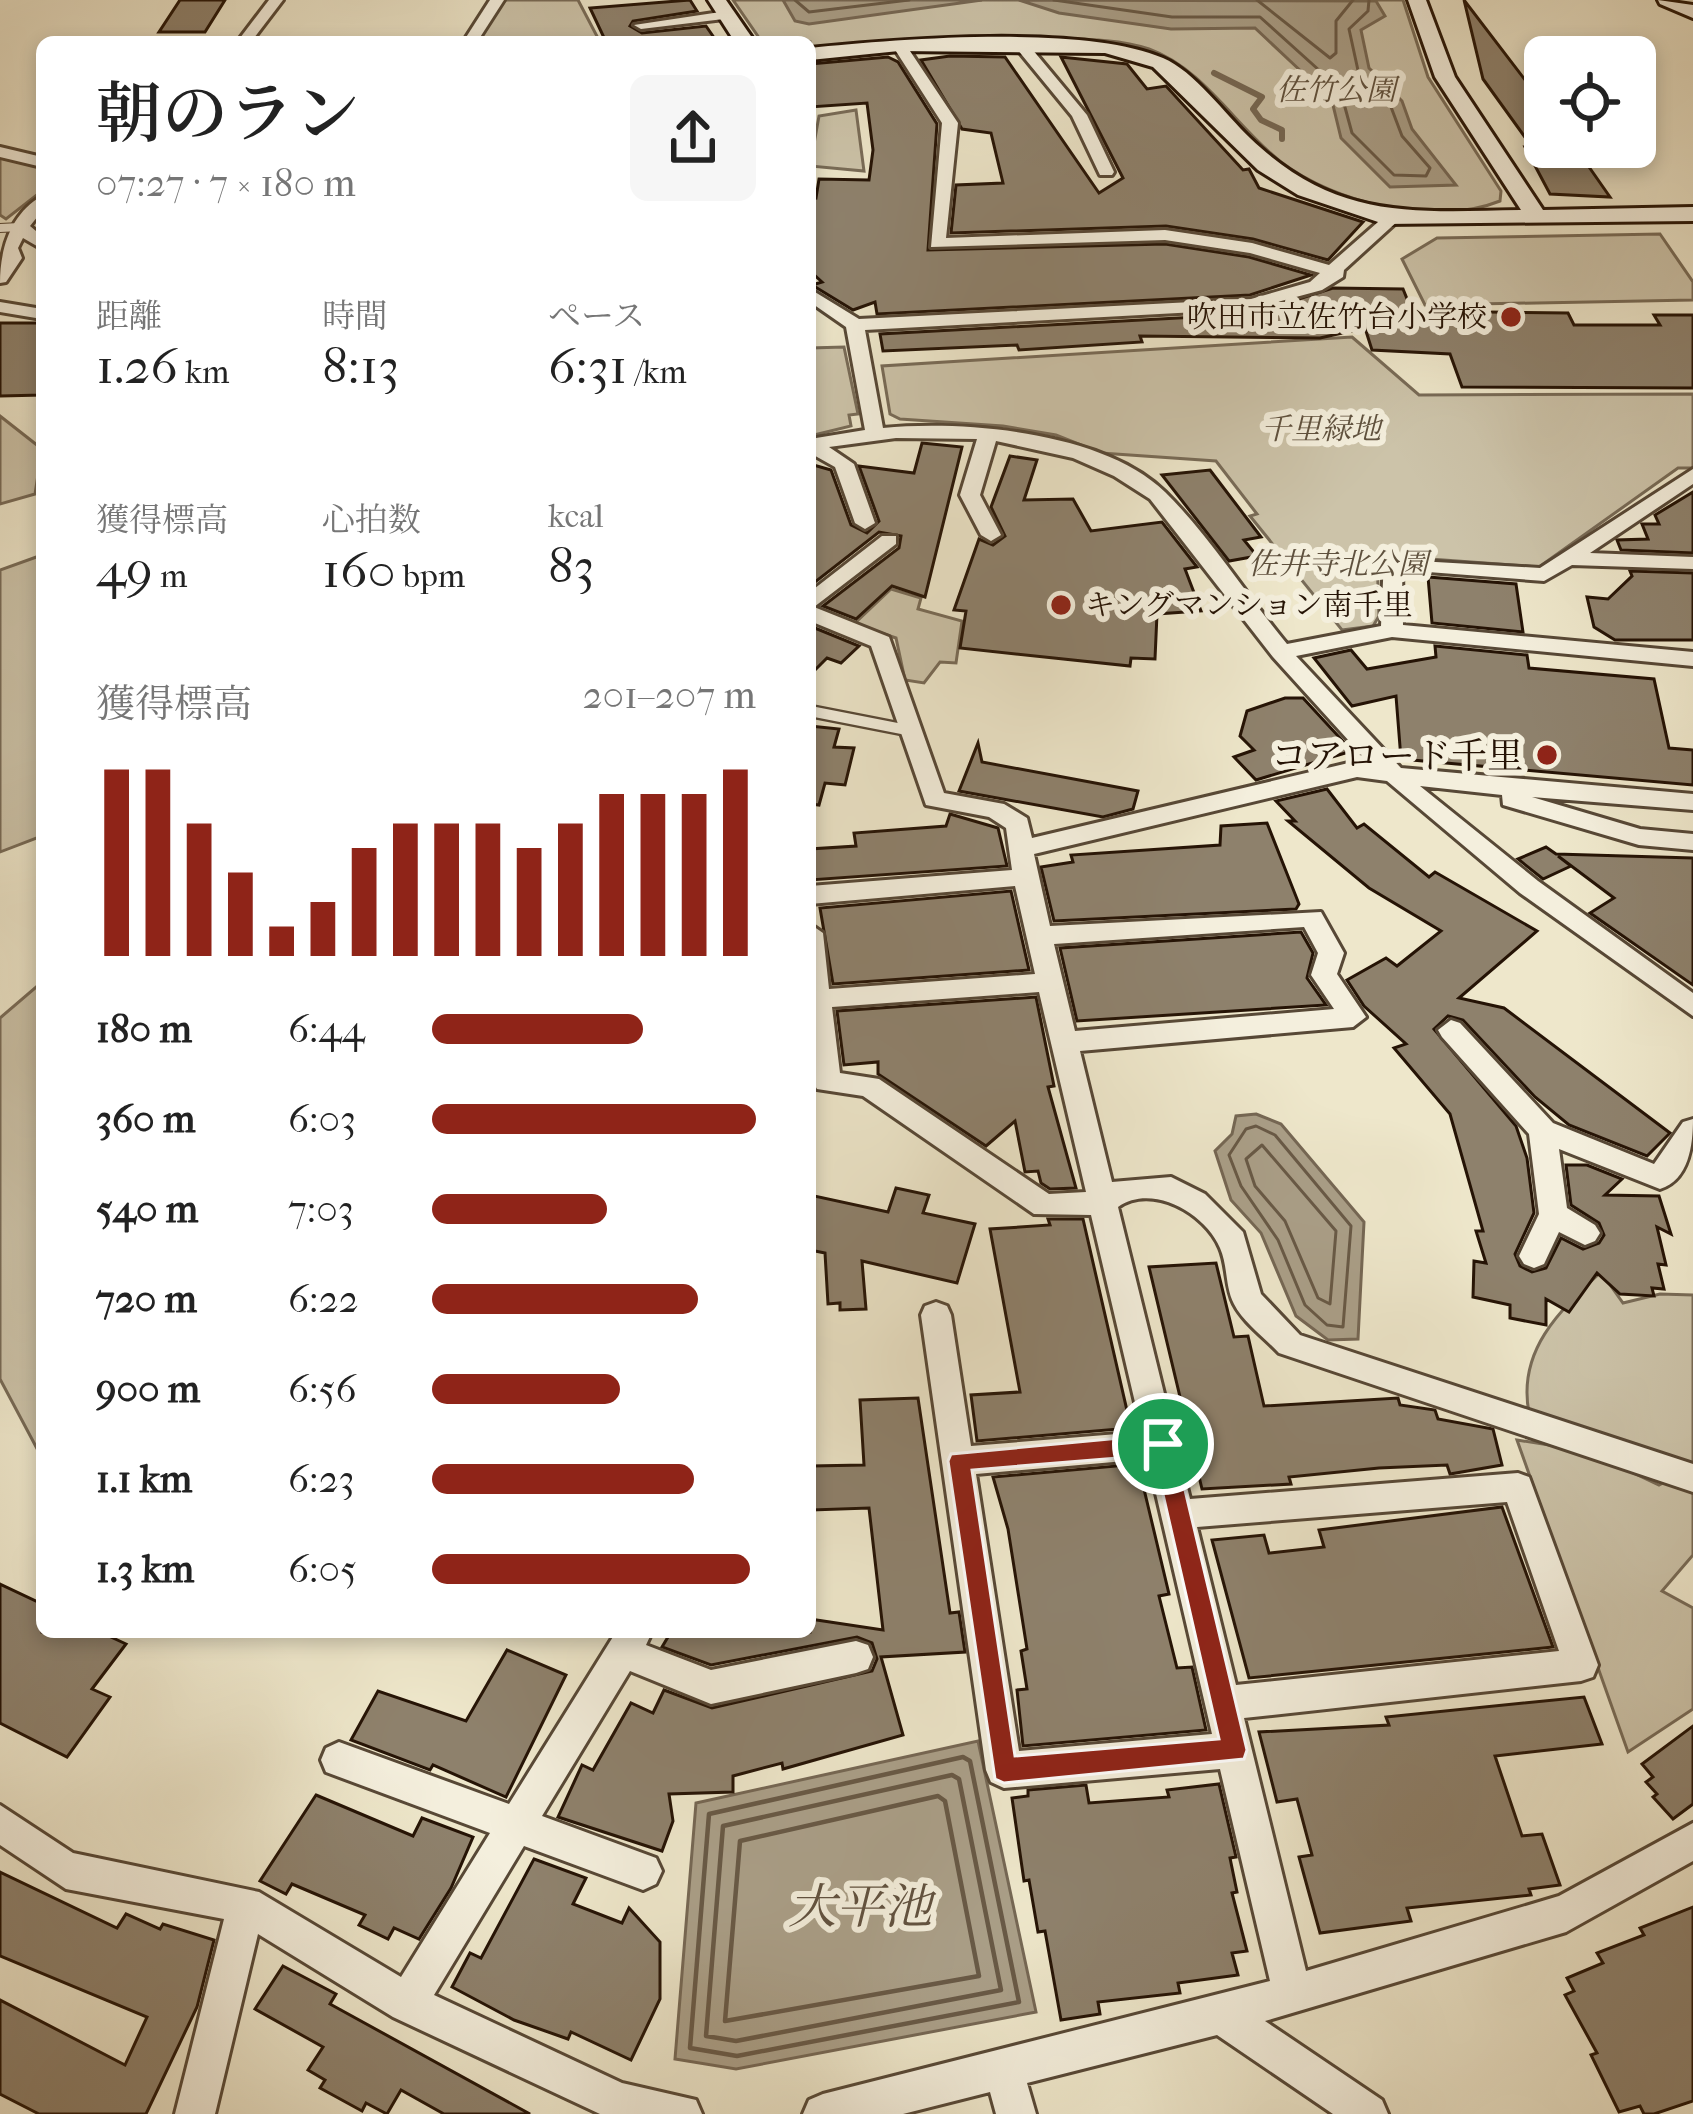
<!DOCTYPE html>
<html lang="ja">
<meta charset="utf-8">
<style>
body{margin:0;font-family:"IM FELL French Canon","Noto Serif JP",serif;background:#f6f6f6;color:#222;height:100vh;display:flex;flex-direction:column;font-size:45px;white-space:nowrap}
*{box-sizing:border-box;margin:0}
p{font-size:39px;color:#767676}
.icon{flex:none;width:66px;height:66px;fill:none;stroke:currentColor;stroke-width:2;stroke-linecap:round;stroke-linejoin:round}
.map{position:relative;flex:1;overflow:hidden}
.details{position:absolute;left:36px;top:36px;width:780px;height:1602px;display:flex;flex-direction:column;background:#fff;border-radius:18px;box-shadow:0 6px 18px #0003}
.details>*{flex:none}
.buttons{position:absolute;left:1524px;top:36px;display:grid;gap:24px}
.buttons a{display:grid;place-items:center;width:132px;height:132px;border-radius:18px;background:#fff;box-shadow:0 6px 18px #0003;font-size:60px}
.pin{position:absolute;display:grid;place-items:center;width:102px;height:102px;color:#fff;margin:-51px;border:6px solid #fff;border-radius:50%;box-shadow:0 3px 12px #0007}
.round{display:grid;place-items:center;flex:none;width:126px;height:126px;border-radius:18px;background:#f6f6f6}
.summary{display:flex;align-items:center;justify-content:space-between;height:204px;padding:0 60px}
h1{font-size:66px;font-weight:600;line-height:90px}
.metrics{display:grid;grid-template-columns:repeat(3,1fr);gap:18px;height:204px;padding:12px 60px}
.metrics div{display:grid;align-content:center}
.metrics b{font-size:51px;font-weight:600}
.metrics small{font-size:33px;font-weight:400}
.metrics p{font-size:33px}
.chart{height:336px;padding:24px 60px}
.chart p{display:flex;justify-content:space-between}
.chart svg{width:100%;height:216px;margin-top:12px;stroke:#8f2418;stroke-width:6}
ul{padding:0 60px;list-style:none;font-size:39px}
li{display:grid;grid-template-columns:192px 144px 1fr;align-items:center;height:90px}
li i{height:30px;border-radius:15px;background:#8f2418}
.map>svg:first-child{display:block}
.green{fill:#ccc3a9;stroke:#786b57;stroke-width:3}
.water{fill:#aa9f88;stroke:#756754;stroke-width:3}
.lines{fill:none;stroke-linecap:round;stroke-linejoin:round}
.shore-far1{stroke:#685946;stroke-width:3}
.shore{stroke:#685946;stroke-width:4.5}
.stream{stroke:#756754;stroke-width:6}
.building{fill:#8e816c;stroke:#251305;stroke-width:3}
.lane-far1-casing{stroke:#574836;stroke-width:10}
.lane-casing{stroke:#574836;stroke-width:15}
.street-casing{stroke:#574836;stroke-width:6}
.secondary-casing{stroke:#251305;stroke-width:6}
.lane-far1{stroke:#f4efdd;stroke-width:8}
.lane{stroke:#f4efdd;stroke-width:10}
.street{fill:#f4efdd;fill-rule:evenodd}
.secondary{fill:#f4efdd;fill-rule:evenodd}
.route{fill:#8f2418;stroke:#fff;stroke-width:3;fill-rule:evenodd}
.poi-dot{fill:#8f2418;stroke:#f4efdd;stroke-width:4.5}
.labels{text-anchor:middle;stroke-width:12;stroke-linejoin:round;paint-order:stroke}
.far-park-label{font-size:30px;font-style:italic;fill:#5f513e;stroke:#f4efdd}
.far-poi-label{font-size:30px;fill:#251305;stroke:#f4efdd;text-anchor:end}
.poi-label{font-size:36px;fill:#251305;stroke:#f4efdd;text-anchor:end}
.near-water-label{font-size:48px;font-style:italic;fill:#615240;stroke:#f4efdd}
</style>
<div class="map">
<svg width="1693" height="2114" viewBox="0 0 1693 2114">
<rect width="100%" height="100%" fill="#eee7cb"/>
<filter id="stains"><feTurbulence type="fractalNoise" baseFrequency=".00167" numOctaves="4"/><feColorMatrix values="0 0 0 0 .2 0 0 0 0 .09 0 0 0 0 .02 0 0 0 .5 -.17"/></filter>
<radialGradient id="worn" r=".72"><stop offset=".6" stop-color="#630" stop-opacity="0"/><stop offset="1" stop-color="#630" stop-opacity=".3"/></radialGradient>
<g class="green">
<polygon points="504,0 578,0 600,42 477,42"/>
<path d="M733,0H1403L1428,77L1501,191L1500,201C1435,227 1336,204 1281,162C1236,127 1204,69 1149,49C1115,37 1075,40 1040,39C962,38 887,40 810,48V42H762Z"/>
<polygon points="856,110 864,171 810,166 819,116"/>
<polygon points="0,158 42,167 42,191 6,219 0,215"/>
<polygon points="1660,234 1693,282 1693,300 1425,305 1402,259 1437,238"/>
<polygon points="1352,337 1419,395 1693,394 1693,468 1678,468 1539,567 1377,555 1379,616 1373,626 1342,630 1250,516 1257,514 1216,461 1101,453 1056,435 1003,426 900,419 890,414 882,366"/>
<polygon points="844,347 858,414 849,415 851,426 810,436 810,348"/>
<polygon points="0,416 42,449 35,494 0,504"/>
<polygon points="42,555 42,836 0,852 0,570"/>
<polygon points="891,589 921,598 918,609 962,621 956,663 940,662 924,683 905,680 896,638 854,624"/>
<polygon points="42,982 42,1458 0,1379 0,1018"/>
<path d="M1601,1272L1623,1303L1660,1294L1693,1295V1468L1529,1413C1517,1351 1559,1311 1601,1272Z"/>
<polygon points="1517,1440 1587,1451 1659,1485 1670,1479 1693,1490 1693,1555 1662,1591 1693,1608 1693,1709 1628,1752"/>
</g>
<g class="water">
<polygon points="783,0 982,0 809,24 795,21"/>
<polygon points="1019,0 1376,1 1385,16 1361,30 1369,68 1402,101 1412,129 1456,185 1390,187 1341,138 1331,97 1300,77 1304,74 1255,28 1171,29 1059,13"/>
<polygon points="1256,1114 1281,1124 1364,1222 1358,1339 1328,1340 1296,1316 1261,1233 1231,1200 1215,1151 1232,1134 1236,1116"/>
<polygon points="978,1741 1036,2012 736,2069 675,2059 696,1803"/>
</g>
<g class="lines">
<g class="shore-far1">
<polyline points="795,0 809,12 909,0"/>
<polyline points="1054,0 1172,17 1260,17 1340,89 1352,133 1394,175 1426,176 1430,168 1402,136 1391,107 1359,75 1349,29 1368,11 1369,0"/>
<polyline points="1257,0 1330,58 1336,53 1336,21 1353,0"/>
<polygon points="1256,1126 1275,1135 1351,1226 1343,1327 1327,1325 1305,1305 1278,1240 1241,1186 1229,1155 1246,1129"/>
<polygon points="1262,1145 1336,1231 1330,1304 1318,1298 1285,1221 1255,1186 1246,1159"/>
</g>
<g class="shore">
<polygon points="963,1757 970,1761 1019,2002 737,2056 690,2048 709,1814"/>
<polygon points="952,1775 959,1779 1001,1990 736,2041 706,2036 723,1826"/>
<polygon points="938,1796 945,1801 979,1976 725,2021 740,1841"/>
</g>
<polyline class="stream" points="1214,73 1262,97 1253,109 1261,120 1282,130 1282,139"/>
</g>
<g class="building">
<polygon points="180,0 225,0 205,32 159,32"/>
<polygon points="690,0 697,11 633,21 630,26 642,33 706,26 717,42 606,42 590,8"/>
<polygon points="1464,0 1545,106 1545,147 1575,147 1610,197 1550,194 1525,147 1532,147 1483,79"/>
<polygon points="950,56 1005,57 1099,193 1123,178 1061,57 1127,64 1147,89 1166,86 1243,170 1249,169 1259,188 1363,222 1328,260 1253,239 1166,226 951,233 956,185 1003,183 991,133 962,129 921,60"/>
<polygon points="888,57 898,62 937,124 928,250 1165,244 1249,257 1311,275 1250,295 877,314 875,302 853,310 812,285 822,282 810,271 810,197 816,198 819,179 869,180 873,150 867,103 810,107 810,64"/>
<polygon points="1333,288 1403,289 1412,311 1568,313 1574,325 1660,325 1654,315 1693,315 1693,388 1462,387 1450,354 1372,350 1365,328 1320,338 1140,336 1142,342 1019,350 1017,345 883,351 880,334 1252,314"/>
<polygon points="0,323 42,323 42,395 0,396"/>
<polygon points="922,443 962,447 925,597 892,586 856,619 823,606 899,548 901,536 879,532 810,586 810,464 831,470 851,525 867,533 879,521 859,466 914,473"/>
<polygon points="1010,456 1037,460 1024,500 1073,499 1091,531 1162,522 1197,567 1185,569 1201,611 1157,614 1155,659 1131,658 1130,666 960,648 966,611 954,610 979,539 993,545 1005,536 991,507"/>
<polygon points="1210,470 1261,537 1244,540 1257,556 1229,561 1162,475"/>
<polygon points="1693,492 1693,553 1621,550 1617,540 1648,539 1642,524 1659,524 1655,515"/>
<polygon points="1630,571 1693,573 1693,640 1615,640 1594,627 1587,597 1608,599 1632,576"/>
<polygon points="1428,577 1516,584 1523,632 1432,623"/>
<polygon points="810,626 859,646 841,663 827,658 810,675"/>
<polygon points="1435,646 1527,655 1529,668 1654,679 1669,748 1693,750 1693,785 1401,759 1396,696 1352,706 1314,658 1351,650 1367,669 1436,657"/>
<polygon points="1285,698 1303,698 1352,751 1256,780 1234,757 1254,750 1240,736 1247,711"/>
<polygon points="810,726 839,729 834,747 854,748 845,785 825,783 819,805 810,804"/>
<polygon points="978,743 982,762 1138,791 1133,809 1103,817 959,791"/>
<polygon points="1327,789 1357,828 1364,824 1429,877 1435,872 1537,931 1459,998 1504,1008 1670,1133 1647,1156 1569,1125 1535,1097 1463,1020 1448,1016 1434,1029 1516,1126 1527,1158 1534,1213 1515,1254 1520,1266 1532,1272 1546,1268 1561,1238 1583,1249 1599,1243 1604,1235 1599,1223 1571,1205 1566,1165 1587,1165 1622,1179 1605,1195 1659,1196 1671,1234 1657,1227 1666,1265 1658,1264 1664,1289 1652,1288 1654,1296 1620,1294 1597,1273 1569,1312 1546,1299 1546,1325 1510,1318 1510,1305 1473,1297 1474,1261 1486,1263 1476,1231 1483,1231 1450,1114 1394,1048 1406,1044 1364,1006 1347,980 1386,958 1397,966 1441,931 1369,888 1288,821 1295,821 1276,801"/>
<polygon points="950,814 998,828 1007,866 810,880 810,849 856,846 854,833 946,826"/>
<polygon points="1267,823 1299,904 1296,909 1054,921 1041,867 1073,862 1071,855 1220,845 1221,826"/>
<polygon points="1546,847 1556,854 1693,858 1693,985 1590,913 1614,898 1558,856 1571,866 1543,879 1518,859"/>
<polygon points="1011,891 1029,970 833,984 820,908"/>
<polygon points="1301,932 1313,953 1307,978 1326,1005 1077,1021 1060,948"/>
<polygon points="1036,997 1054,1086 1048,1087 1076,1188 1050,1189 1041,1183 1038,1171 1025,1172 1015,1121 986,1146 878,1074 878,1062 844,1065 837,1011"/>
<polygon points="896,1188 929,1195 923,1213 975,1224 957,1283 862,1261 866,1309 840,1310 840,1303 828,1304 825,1253 810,1250 810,1195 888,1212"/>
<polygon points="1048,1219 1083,1219 1131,1428 977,1441 971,1395 1020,1392 990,1229 1050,1225"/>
<polygon points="1216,1263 1234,1337 1248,1336 1264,1406 1398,1398 1400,1405 1435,1410 1438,1419 1493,1429 1502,1465 1450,1474 1447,1465 1379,1468 1289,1477 1291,1484 1202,1489 1149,1267"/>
<polygon points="918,1398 950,1613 959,1612 965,1652 881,1657 903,1735 783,1769 782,1763 733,1776 733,1792 669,1794 673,1821 662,1851 558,1817 582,1765 593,1770 631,1703 653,1713 664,1690 712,1708 872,1671 877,1659 872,1643 857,1637 711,1665 662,1647 671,1632 810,1632 810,1619 883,1630 869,1508 812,1510 811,1466 864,1465 860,1400"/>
<polygon points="1138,1464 1169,1594 1159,1596 1177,1668 1192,1667 1206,1730 1023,1746 1017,1690 1027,1689 1021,1651 1027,1649 1008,1529 993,1477"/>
<polygon points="1502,1507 1553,1647 1249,1678 1212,1540 1264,1535 1269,1553 1324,1547 1319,1530"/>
<polygon points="0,1584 42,1604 42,1632 100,1632 126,1644 92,1689 110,1697 67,1757 0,1723"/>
<polygon points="507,1650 566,1675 506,1797 433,1765 430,1770 351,1740 378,1691 466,1721"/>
<polygon points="1584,1697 1602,1744 1495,1756 1522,1836 1542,1834 1560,1885 1529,1889 1531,1895 1407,1908 1411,1921 1320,1933 1299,1857 1312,1855 1297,1799 1277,1802 1259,1732 1389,1725 1386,1717"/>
<polygon points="1693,1726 1693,1804 1673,1819 1653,1797 1657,1794 1646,1782 1653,1777 1642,1764"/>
<polygon points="1219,1784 1236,1857 1230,1858 1237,1892 1232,1893 1247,1951 1232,1953 1238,1975 1178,1983 1180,1993 1098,2002 1100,2014 1061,2020 1045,1931 1038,1932 1029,1880 1024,1881 1012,1798 1028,1796 1028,1790 1086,1785 1089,1803 1169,1797 1167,1790"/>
<polygon points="316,1795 413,1836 422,1818 473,1837 451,1888 419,1939 394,1928 388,1939 359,1925 365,1915 292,1884 286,1894 260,1881"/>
<polygon points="534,1859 586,1878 573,1904 622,1923 629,1908 660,1942 660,1999 631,2060 571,2032 568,2039 514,2020 452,1987 470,1953 481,1958"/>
<polygon points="0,1872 117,1928 126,1914 160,1929 163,1924 214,1940 197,2007 146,2114 39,2114 0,2094 0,2000 125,2065 147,2017 0,1956"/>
<polygon points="1693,1907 1693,2101 1654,2114 1644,2114 1640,2106 1619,2112 1591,2055 1597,2053 1565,1995 1574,1991 1567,1978 1603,1963 1597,1953 1644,1935 1640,1928"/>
<polygon points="283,1966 336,1994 330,2004 530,2114 444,2114 401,2090 387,2114 366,2103 362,2111 320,2088 325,2080 308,2070 323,2047 255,2009"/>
</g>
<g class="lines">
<defs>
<polyline id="lane-far1" points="0,228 20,227"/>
<polyline id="lane" points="810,711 907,730"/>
<g id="street">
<polygon points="269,0 283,0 251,42 237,42"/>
<polygon points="490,0 504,0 477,42 463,42"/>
<polygon points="727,11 732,12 732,18 641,29 634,25"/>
<path d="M894,42H904L958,123L946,238L1165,230L1252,243L1329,265L1386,215L1400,219L1344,270L1343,277L1322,290L1252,309L865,330L883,428C965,420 1104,432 1165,492C1208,534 1248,597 1287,644L1381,626L1384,559L1540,568L1693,469V484L1590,553L1693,557V569L1572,565L1544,581L1402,570L1403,625L1693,652V666L1392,637L1296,656L1401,768L1693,794V810L1532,797L1640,829L1693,834V850L1639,845L1503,805L1502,795L1420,786L1538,881L1693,993V1016L1520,893L1387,781L1357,777L1034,854L1050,926L1321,912L1344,953L1337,974L1366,1017L1353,1027L1080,1051L1112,1182L1171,1177L1205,1194L1243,1232L1261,1294L1300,1335L1693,1464V1492L1279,1353C1265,1338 1243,1322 1234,1304C1225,1287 1228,1266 1220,1248C1205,1213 1152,1183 1118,1207L1190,1499L1518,1473L1529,1477L1598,1665L1593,1677L1581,1681L1244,1718L1306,1971L1559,1896L1693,1823V1861L1566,1932L1265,2021L1382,2100L1388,2114H1333L1217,2035L1027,2083L1036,2114H996L990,2092L903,2114H803L809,2100L823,2094L1270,1981L1220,1769L1004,1788L991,1782L986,1770L921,1315L925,1306L936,1302L947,1306L951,1315L971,1446L1142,1432L1091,1215L1034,1214L863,1096L817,1089L813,1082L810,924L823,933L829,989L1035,974L1015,886L810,904V886L1012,870L1006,828L989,817L926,805L871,646L810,621V592L882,536H896V544L814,607L889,637L944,793L1004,804L1027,818L1032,838L1357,761L1369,763L1273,657L1150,499L1114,476L1073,458L996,441L980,495L1001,535L991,541L981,535L960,495L977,439L896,438L829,447L854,464L875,523L865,529L855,523L835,467L810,453V439L865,430L846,327L810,302V289L859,319L1251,299L1310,282L1320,273L1250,253L1165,240L931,247L942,123L892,45ZM1304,927L1318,953L1311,975L1334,1009L1075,1031L1054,944ZM1039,992L1086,1192L1049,1194L879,1079L840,1073L832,1007ZM1148,1459L1212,1734L1019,1751L976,1474ZM1507,1502L1559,1651L1236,1685L1197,1527Z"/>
<polygon points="1017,43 1027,43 1087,115 1114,172 1112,175 1100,175 1072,116 1017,49"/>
<polygon points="0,147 42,157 42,167 0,157"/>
<path d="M42,196V211L30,226L42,236V249L23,238L18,248L22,258L6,282L0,283C0,250 10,214 42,196Z"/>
<polygon points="0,302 42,309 42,319 0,312"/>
<path d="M1451,1020L1460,1023L1553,1123L1654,1164L1683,1122L1693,1119C1693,1145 1689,1180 1660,1189L1559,1149L1567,1208L1595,1225L1600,1233L1595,1241L1585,1245L1559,1232L1544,1264L1534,1268L1524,1264L1519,1256L1539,1214L1529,1134L1442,1037L1438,1030Z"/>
<polygon points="616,1632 652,1632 646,1645 711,1670 856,1641 868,1645 873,1657 868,1669 856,1673 711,1704 630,1671 542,1816 656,1858 662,1871 656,1884 643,1890 524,1846 434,1995 622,2083 696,2100 702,2114 600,2114 393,2017 258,1934 215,2114 175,2114 224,1919 66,1889 0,1845 0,1805 73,1853 259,1892 401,1977 490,1833 326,1772 321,1760 326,1748 339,1742 509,1804"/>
</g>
<g id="secondary">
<polygon points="708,0 726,0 755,42 735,42"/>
<path d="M1408,0H1426L1455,77L1543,210L1693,207V221L1384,224L1298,195L1258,170L1153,67L1105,53L899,51L810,60V48C897,39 1085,24 1163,58C1194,71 1225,114 1250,138C1336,220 1411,212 1521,210L1435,77Z"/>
<polygon points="1658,0 1693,5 1693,18 1660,4"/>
</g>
</defs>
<use href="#lane-far1" class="lane-far1-casing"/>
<use href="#lane" class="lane-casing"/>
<use href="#street" class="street-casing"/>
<use href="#secondary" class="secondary-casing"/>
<use href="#lane-far1" class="lane-far1"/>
<use href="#lane" class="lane"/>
<use href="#street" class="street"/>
<use href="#secondary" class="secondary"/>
</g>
<path class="route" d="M1163,1434L1174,1444L1247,1750L1244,1759L1004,1783L995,1779L948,1461L951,1454ZM1154,1455L1219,1739L1015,1756L972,1470Z"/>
<g class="poi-dot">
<circle cx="1511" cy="317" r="12"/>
<circle cx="1061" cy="605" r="12"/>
<circle cx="1547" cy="755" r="12"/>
</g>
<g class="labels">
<g class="far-park-label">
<text x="1336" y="100">佐竹公園</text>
<text x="1321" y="439">千里緑地</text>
<text x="1338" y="574">佐井寺北公園</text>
</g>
<g class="far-poi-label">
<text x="1487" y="327">吹田市立佐竹台小学校</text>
<text x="1085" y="615" text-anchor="start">キングマンション南千里</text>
</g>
<g class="poi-label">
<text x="1523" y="768">コアロード千里</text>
</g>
<g class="near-water-label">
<text x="860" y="1923">大平池</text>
</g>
</g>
<rect width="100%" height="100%" filter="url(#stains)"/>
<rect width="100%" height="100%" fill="url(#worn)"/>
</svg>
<div class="buttons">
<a><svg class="icon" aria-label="locate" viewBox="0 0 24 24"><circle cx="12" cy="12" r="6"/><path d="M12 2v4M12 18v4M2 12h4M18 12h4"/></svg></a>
</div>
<div class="pin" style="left:1163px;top:1444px;background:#1e9e55"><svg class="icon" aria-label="arrive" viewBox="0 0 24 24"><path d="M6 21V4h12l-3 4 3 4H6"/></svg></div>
<section class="details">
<div class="summary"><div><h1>朝のラン</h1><p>07:27 · 7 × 180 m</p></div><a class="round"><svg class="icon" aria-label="share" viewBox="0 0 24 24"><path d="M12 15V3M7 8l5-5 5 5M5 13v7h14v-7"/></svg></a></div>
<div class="metrics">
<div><p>距離</p><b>1.26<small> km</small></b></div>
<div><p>時間</p><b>8:13</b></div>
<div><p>ペース</p><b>6:31<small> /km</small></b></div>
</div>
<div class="metrics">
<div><p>獲得標高</p><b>49<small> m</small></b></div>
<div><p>心拍数</p><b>160<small> bpm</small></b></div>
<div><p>kcal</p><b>83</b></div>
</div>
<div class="chart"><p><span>獲得標高</span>201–207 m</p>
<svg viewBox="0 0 160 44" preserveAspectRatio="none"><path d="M5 44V6M15 44V6M25 44V17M35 44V27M45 44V38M55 44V33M65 44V22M75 44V17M85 44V17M95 44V17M105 44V22M115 44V17M125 44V11M135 44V11M145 44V11M155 44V6"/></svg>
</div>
<ul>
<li><b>180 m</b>6:44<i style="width:65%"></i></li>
<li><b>360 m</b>6:03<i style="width:100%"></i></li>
<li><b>540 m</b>7:03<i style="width:54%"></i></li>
<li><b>720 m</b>6:22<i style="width:82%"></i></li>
<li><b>900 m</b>6:56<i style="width:58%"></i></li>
<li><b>1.1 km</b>6:23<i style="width:81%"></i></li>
<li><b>1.3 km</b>6:05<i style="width:98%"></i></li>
</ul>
</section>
</div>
